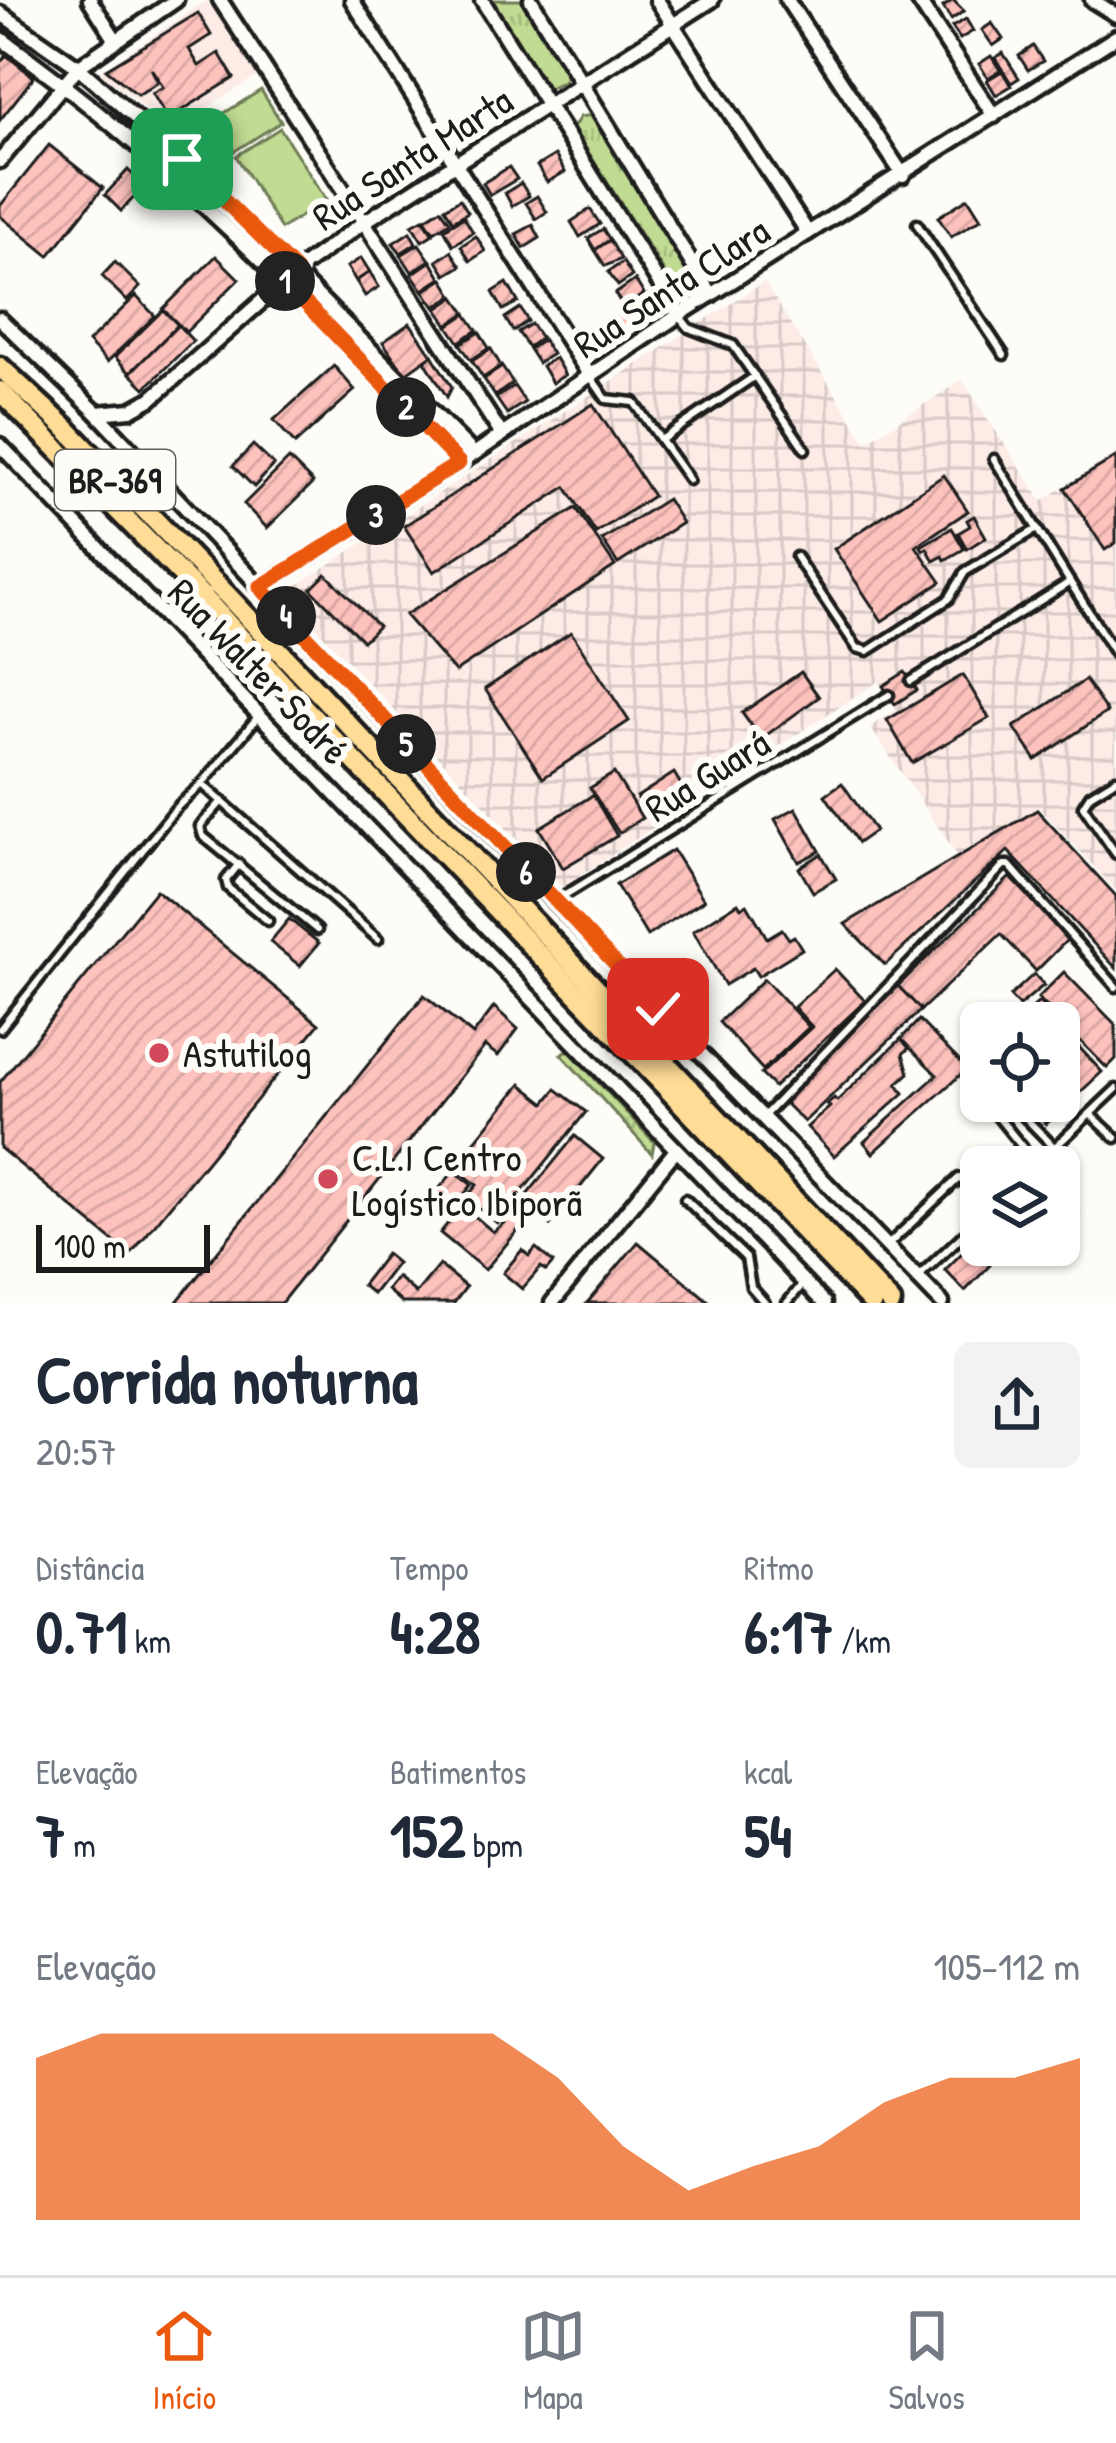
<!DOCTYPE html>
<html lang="pt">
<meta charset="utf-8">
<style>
body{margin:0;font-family:"Patrick Hand",sans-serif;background:#f2f2f3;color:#1f2937;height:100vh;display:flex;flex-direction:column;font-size:45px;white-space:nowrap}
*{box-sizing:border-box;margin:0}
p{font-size:39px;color:#747a83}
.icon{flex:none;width:66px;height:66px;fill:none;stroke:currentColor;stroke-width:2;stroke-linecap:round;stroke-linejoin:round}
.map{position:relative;height:1303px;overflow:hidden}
.panel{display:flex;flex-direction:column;background:#fff;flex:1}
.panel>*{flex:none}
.tools{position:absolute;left:960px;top:1002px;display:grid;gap:24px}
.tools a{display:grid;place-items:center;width:120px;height:120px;border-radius:18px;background:#fff;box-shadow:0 3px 9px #0004;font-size:60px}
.scale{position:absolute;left:36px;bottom:30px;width:174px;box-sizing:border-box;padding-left:12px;border:6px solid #1c1c1c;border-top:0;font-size:33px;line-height:42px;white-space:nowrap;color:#1c1c1c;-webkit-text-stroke:9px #fdfcf7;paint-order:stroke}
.pin{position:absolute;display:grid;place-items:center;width:102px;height:102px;color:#fff;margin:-51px;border-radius:24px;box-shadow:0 6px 18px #0006}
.km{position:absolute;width:60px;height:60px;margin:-30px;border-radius:50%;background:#222;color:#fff;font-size:33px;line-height:60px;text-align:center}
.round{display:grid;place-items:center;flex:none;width:126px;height:126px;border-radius:18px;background:#f2f2f3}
.overview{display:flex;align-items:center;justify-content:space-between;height:204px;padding:0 36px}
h1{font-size:66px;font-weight:800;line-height:90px}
.metrics{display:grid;grid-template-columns:repeat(3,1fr);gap:18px;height:204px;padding:12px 36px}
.metrics div{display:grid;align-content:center}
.metrics b{font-size:60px;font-weight:800}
.metrics small{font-size:33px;font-weight:400}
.metrics p{font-size:33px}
.chart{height:336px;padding:24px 36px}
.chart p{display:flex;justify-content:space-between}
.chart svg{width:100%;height:216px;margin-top:12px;fill:#ea580c;opacity:.7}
.dock{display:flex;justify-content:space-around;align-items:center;height:168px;border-top:3px solid #e0e1e3;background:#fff;font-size:33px;color:#747a83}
.dock a{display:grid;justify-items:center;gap:6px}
.dock .on{color:#ea580c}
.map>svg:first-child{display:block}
.built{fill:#fdebe6}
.industrial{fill:url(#industrial-grid)}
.grass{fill:url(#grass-tufts);stroke:#6e7c57;stroke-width:3}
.pitch{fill:#c1db92;stroke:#6e7c57;stroke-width:3}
.building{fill:url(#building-hatch);stroke:#1c1c1c;stroke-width:3}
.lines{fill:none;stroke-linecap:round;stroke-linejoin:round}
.lane-casing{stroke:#1c1c1c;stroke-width:15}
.street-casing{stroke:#1c1c1c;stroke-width:21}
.primary-casing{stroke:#1c1c1c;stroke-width:27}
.lane{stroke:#fdfcf7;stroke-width:6}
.street{stroke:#fdfcf7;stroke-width:12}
.primary{stroke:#ffdd96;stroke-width:18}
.route-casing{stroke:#fff;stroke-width:24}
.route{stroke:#ea580c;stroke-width:15}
.poi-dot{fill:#d1495b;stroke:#fdfcf7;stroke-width:4.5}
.labels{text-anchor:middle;stroke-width:12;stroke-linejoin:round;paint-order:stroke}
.shield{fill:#fdfcf7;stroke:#605f5e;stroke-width:3}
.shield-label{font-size:36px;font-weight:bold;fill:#1c1c1c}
.street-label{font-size:39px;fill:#1c1c1c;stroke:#fdfcf7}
.poi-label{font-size:39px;fill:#1c1c1c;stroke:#fdfcf7;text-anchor:start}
</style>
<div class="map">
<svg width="1116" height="1303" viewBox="0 0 1116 1303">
<defs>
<pattern id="industrial-grid" width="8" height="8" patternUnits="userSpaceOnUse" patternTransform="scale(3)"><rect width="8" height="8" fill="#fdebe6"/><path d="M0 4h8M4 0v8" fill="none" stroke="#d8c9c5"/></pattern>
<pattern id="grass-tufts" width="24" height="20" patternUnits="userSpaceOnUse" patternTransform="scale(3)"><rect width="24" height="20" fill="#c1db92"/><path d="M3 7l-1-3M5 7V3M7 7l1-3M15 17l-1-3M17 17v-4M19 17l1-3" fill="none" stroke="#a5bb7d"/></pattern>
<pattern id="building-hatch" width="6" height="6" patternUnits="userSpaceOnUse" patternTransform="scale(3)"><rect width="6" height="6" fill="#fec2bd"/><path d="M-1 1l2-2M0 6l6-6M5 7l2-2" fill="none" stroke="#d9a6a2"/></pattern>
</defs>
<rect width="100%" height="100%" fill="#fdfcf7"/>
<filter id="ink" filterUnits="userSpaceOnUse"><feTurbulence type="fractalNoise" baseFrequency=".00833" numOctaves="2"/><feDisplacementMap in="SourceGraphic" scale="24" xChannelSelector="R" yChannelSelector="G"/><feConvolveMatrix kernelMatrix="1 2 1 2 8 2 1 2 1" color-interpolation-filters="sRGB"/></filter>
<g filter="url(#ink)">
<polygon class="built" points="208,0 257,76 173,129 99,72"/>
<polygon class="industrial" points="764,282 866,442 962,380 1042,501 1116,454 1116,890 1039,808 957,855 870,727 896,710 879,681 562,887 284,594"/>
<g class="grass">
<polygon points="490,0 521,0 567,74 563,82 546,89"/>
<polygon points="593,115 598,117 695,279 682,290 675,289 573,128 580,117"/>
<polygon points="568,1050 654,1142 652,1154 561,1054"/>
</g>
<g class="pitch">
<polygon points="261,90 281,122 222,159 202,127"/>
<polygon points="280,128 326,200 281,229 236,156"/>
</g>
<g class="building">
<polygon points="953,0 964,11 951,20 943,7"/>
<polygon points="198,13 211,35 189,49 199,66 219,53 234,78 168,119 152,93 163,87 151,68 158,82 138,95 106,69"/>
<polygon points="966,19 973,31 960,39 952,27"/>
<polygon points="992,23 1003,39 993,46 982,30"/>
<polygon points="1033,46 1043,61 1028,70 1019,56"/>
<polygon points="1003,53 1019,78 1011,83 995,58"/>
<polygon points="6,55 34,77 0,120 0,63"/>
<polygon points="991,56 1000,70 988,78 979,64"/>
<polygon points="1002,71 1011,86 996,95 987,80"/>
<polygon points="49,145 103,188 49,256 0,216 0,206"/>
<polygon points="555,155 565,172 547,182 537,166"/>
<polygon points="509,167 517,179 490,195 483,183"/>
<polygon points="128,170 145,186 121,211 105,195"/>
<polygon points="521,183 529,196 512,206 505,193"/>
<polygon points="537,196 547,212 536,219 526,203"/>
<polygon points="968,198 981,219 951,237 938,217"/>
<polygon points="460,199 468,212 453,221 445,208"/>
<polygon points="441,209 450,222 434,232 425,219"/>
<polygon points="590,209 600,224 580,237 571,222"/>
<polygon points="464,217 473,232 453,245 444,229"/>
<polygon points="423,219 433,234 422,241 412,225"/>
<polygon points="533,225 540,238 524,248 516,234"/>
<polygon points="603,229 610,240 595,250 588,238"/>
<polygon points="410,232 416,243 401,253 393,243"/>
<polygon points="476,236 485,251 470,261 461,246"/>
<polygon points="610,240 621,259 605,266 595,250"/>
<polygon points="419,244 430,260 412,272 401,255"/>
<polygon points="451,251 461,266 446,275 437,261"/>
<polygon points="216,256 239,279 186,332 163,309"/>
<polygon points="361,258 370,272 356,281 347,267"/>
<polygon points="431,261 441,278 423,290 412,274"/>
<polygon points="115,262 140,287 127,301 102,276"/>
<polygon points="623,262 632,276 618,286 608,272"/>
<polygon points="370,272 379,287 365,296 356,281"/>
<polygon points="443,279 453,295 435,307 424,291"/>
<polygon points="635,280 644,294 624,307 615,294"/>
<polygon points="507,283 518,302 503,310 493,292"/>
<polygon points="648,295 657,309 640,320 631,306"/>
<polygon points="136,296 155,316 107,362 88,342"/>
<polygon points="455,297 466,313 448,325 437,309"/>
<polygon points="520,308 528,321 513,331 505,318"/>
<polygon points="630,308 639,320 625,330 616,318"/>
<polygon points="163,310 178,325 130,373 115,357"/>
<polygon points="466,314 477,330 459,342 448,326"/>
<polygon points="615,319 622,330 605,342 598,331"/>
<polygon points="410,323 432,355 405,374 383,342"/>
<polygon points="531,324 541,338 528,347 518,332"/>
<polygon points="178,325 193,341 145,388 130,373"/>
<polygon points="479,332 489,348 471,360 460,344"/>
<polygon points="543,340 552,354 538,363 529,349"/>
<polygon points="491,349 501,366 483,378 472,361"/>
<polygon points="432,355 452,387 447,397 425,361"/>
<polygon points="555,358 565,375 552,383 542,366"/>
<polygon points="334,366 355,390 295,444 274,420"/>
<polygon points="502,367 513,383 495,396 484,379"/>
<polygon points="514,386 525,402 507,414 496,398"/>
<polygon points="593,404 653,496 596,533 566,487 434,572 404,526"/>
<polygon points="253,445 274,465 254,487 233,466"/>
<polygon points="1116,457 1116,543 1105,550 1065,488"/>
<polygon points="289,459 313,483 267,528 244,504"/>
<polygon points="944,475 968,511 916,546 941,582 882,621 834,549"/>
<polygon points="667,499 682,523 618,564 602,540"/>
<polygon points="576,508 615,566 455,672 405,615"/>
<polygon points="974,516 986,537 967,549 958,533 970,526 967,520"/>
<polygon points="952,528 964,549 945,560 943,556 934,561 927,548 923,550 921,546"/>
<polygon points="326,574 378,626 363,641 311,589"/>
<polygon points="571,632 629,721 543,778 485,689"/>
<polygon points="801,672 819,697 761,739 742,713"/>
<polygon points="905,672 917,690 895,704 883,686"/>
<polygon points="963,675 989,718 912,763 887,720"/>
<polygon points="1085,680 1107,712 1036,760 1014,727"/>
<polygon points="614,773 642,818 619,833 590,788"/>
<polygon points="674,773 683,788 647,812 637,797"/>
<polygon points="842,783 875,831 858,843 825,795"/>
<polygon points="593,795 617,836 563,868 539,828"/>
<polygon points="796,808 820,851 799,862 775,819"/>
<polygon points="1037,810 1116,896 1116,968 1008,851 885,965 845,924"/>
<polygon points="673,850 704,900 647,936 616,885"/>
<polygon points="821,854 836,879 813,892 799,868"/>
<polygon points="1010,877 1069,938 1036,971 1001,934 921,1010 898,986"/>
<polygon points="156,890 319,1024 130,1255 0,1148 0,1082"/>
<polygon points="738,903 741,908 747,904 767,938 782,929 789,939 794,936 802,949 758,976 753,968 725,985 693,931"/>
<polygon points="289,919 319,943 300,966 270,942"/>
<polygon points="835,969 865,1001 774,1087 761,1074 812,1027 794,1007"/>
<polygon points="1064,972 1116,1025 1116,1059 1107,1068 1038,998"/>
<polygon points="1034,974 1044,985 1019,1006 1010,996"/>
<polygon points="764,979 809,1027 763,1070 719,1022"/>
<polygon points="898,986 921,1010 804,1122 782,1100"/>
<polygon points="424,995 473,1035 494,1007 518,1029 498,1056 485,1046 281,1303 176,1303"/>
<polygon points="1039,1002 1057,1023 1016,1023"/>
<polygon points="919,1020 967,1069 873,1153 864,1142 937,1075 901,1039"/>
<polygon points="901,1039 909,1048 903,1054 909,1073 897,1084 904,1093 834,1156 807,1127 830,1107 827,1104 834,1098 837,1101"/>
<polygon points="1078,1046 1102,1072 1046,1124 1025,1101 1059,1101 1059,1064"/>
<polygon points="521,1084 545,1103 556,1089 586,1112 497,1223 466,1198 477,1185 454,1167"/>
<polygon points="575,1136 603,1159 550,1225 522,1201"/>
<polygon points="1060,1170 1077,1188 1067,1197 1059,1189"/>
<polygon points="454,1171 472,1185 458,1202 493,1232 514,1214 524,1223 485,1270 440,1233 449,1222 427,1203"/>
<polygon points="1059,1196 1079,1217 1059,1236"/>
<polygon points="638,1242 711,1303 587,1303"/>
<polygon points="970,1245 990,1265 965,1291 945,1270"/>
<polygon points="536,1248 553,1263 546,1271 541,1267 522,1289 503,1273 522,1250 529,1256"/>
<polygon points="386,1254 397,1263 373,1294 362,1285"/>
<polygon points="439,1265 466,1287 454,1303 402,1303 387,1290 397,1277 416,1293"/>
</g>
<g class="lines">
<defs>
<g id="lane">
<polyline points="917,224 1004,355"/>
<polyline points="680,317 689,328 733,345 805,449"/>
<polyline points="590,376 606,399 634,402 689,480"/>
<polyline points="661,440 755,376"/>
<polyline points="994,459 1070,582"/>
<polyline points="796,557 857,648 868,651 949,599 965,572 1037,529"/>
<polyline points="911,681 1070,582 1116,655"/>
<polyline points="1116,779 1090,795 1083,806 1116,854"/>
<polyline points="202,784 378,939"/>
<polyline points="222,801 200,826 203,836 317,930"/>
<polyline points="239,864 226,880 228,888 268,921"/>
<polyline points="557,900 889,695"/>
<polyline points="0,1029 177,807 202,784 257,718"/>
<polyline points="1059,1046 1065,1040"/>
<polyline points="1009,1101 1055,1148"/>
<polyline points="986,1102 1023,1148 1003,1167"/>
<polyline points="1090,1114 1116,1138"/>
<polyline points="763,1117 1004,865 1009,865 1116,987"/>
<polyline points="1034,1167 1116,1089"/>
<polyline points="685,1199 746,1258 751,1287 765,1303"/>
<polyline points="888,1245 959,1178 973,1190 981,1186"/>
<polyline points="918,1277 981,1218"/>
<polyline points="787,1303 802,1285"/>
</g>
<g id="street">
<polyline points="90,0 115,39"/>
<polyline points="220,0 502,435"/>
<polyline points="352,0 590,376"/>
<polyline points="482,0 679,315"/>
<polyline points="531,0 711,295"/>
<polyline points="657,0 808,233"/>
<polyline points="787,0 903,175"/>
<polyline points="918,0 994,116"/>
<polyline points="1092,0 1116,15"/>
<polyline points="0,13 78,67 182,159 474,454"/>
<path d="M0,38C172,160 314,311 459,463"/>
<polyline points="0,161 78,67 176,0"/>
<polyline points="0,319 97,413 554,901 942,1303"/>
<polyline points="97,413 131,410 151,399 296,271 364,222 712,0"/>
<polyline points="0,445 824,1303"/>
<polyline points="260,587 474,454 679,315 1116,37"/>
<polyline points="552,1303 676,1150"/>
</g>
<g id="primary">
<polyline points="0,367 66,428 228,596 891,1303"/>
<polyline points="0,391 208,602 324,729 872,1303"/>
</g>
</defs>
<use href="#lane" class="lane-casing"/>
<use href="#street" class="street-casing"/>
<use href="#primary" class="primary-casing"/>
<use href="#lane" class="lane"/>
<use href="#street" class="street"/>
<use href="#primary" class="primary"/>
</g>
</g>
<g class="lines" filter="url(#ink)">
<defs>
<polyline id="route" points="182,159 296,271 284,281 459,463 260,587 658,1009"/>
</defs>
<use href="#route" class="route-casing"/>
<use href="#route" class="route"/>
</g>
<g class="poi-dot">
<circle cx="159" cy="1053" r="12"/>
<circle cx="328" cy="1179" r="12"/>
</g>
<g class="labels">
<rect class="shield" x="55" y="450" width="120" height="60" rx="9"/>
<g class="shield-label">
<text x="115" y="493">BR-369</text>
</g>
<g class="street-label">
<text transform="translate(412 158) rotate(-33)" y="14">Rua Santa Marta</text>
<text transform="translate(671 287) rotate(-33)" y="14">Rua Santa Clara</text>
<text transform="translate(259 671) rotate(46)" y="14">Rua Walter Sodré</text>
<text transform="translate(707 775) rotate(-32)" y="14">Rua Guará</text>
</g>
<g class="poi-label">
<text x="183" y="1067">Astutilog</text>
<text x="352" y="1171">C.L.I Centro<tspan x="352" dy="45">Logístico Ibiporã</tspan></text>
</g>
</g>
</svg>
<div class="tools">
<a><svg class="icon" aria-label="locate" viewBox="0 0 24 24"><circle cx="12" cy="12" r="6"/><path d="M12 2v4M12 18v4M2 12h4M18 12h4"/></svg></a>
<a><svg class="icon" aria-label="layers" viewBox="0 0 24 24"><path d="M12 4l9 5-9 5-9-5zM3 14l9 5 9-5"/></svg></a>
</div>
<div class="scale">100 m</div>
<div class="pin" style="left:182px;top:159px;background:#1e9e55"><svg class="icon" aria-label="arrive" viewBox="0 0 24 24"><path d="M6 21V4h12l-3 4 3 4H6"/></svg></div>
<div class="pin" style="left:658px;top:1009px;background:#d93025"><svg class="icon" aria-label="check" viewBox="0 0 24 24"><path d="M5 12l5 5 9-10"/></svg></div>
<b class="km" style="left:285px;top:281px">1</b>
<b class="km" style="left:406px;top:407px">2</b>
<b class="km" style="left:376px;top:515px">3</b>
<b class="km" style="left:286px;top:616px">4</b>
<b class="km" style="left:406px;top:744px">5</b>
<b class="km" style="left:526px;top:872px">6</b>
</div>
<section class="panel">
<div class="overview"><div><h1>Corrida noturna</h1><p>20:57</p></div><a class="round"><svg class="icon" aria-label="share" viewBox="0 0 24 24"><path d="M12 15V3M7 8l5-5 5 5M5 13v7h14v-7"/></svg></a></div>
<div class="metrics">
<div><p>Distância</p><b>0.71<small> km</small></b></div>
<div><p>Tempo</p><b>4:28</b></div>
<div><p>Ritmo</p><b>6:17<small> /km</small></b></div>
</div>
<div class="metrics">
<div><p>Elevação</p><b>7<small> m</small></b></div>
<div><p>Batimentos</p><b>152<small> bpm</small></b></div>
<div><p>kcal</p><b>54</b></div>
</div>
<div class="chart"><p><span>Elevação</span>105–112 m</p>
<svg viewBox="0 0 160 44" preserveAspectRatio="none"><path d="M0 44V11L10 6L20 6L30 6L40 6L50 6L60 6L70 6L80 15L90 29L100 38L110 33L120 29L130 20L140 15L150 15L160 11V44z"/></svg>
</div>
</section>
<nav class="dock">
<a class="on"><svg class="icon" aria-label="home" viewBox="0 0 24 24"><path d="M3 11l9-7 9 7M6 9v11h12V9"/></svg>Início</a>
<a><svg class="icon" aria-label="map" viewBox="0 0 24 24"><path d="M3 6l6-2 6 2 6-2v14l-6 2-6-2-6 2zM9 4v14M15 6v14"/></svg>Mapa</a>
<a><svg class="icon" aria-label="saved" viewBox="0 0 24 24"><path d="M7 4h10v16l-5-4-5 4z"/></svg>Salvos</a>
</nav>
